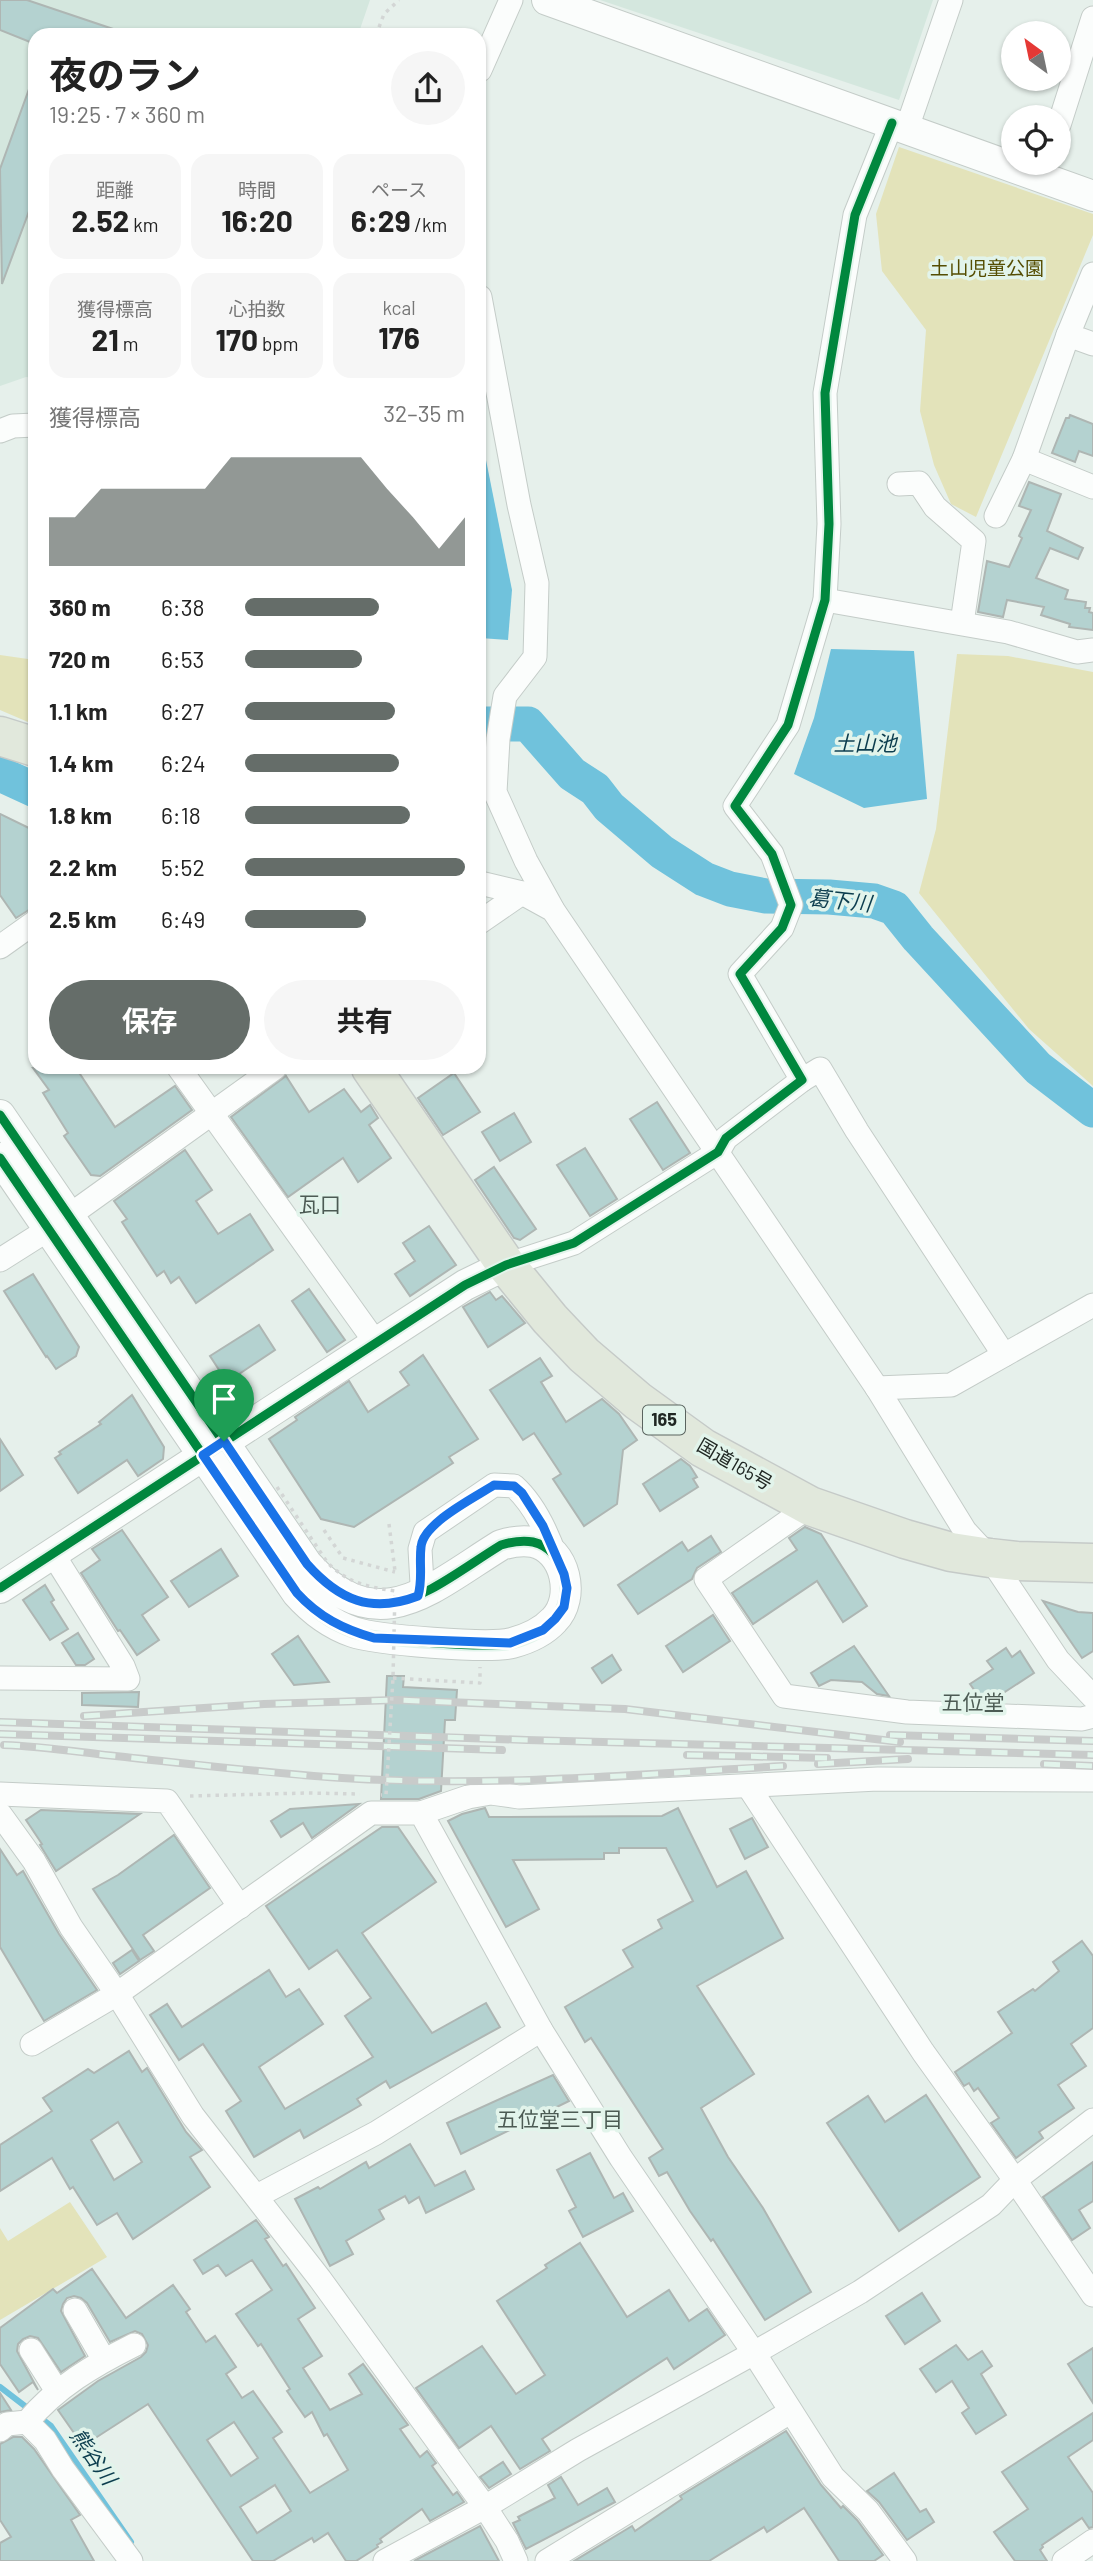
<!DOCTYPE html>
<html lang="ja">
<meta charset="utf-8">
<style>
body{margin:0;font-family:Barlow,"Noto Sans JP",sans-serif;background:#f6f6f6;color:#222;height:100vh;display:flex;flex-direction:column;font-size:26px;white-space:nowrap}
*{box-sizing:border-box;margin:0}
p{font-size:23px;color:#767676}
.icon{flex:none;width:38px;height:38px;fill:none;stroke:currentColor;stroke-width:2;stroke-linecap:round;stroke-linejoin:round}
.map{position:relative;flex:1;overflow:hidden}
.sheet{position:absolute;left:28px;top:28px;width:458px;height:1046px;display:flex;flex-direction:column;background:#fff;border-radius:21px;box-shadow:0 2px 5px #0004}
.sheet>*{flex:none}
.needle{width:46px;rotate:327deg}
.tools{position:absolute;left:1001px;top:21px;display:grid;gap:14px}
.tools a{display:grid;place-items:center;width:70px;height:70px;border-radius:50%;background:#fff;box-shadow:0 2px 5px #0004;font-size:35px}
.pin{position:absolute;display:grid;place-items:center;width:60px;height:60px;color:#fff;margin:-72px -30px;border-radius:50% 50% 50% 0;rotate:-45deg;box-shadow:0 0 7px #0007}
.pin .icon{rotate:45deg}
.round{display:grid;place-items:center;flex:none;width:74px;height:74px;border-radius:37px;background:#f6f6f6}
.summary{display:flex;align-items:center;justify-content:space-between;height:119px;padding:0 21px}
h1{font-size:38px;font-weight:700;line-height:52px}
.figures{display:grid;grid-template-columns:repeat(3,1fr);gap:10px;height:119px;padding:7px 21px}
.figures div{display:grid;align-content:center;border-radius:18px;background:#f6f6f6;text-align:center}
.figures b{font-size:30px;font-weight:700}
.figures small{font-size:19px;font-weight:400}
.figures p{font-size:19px}
.chart{height:196px;padding:14px 21px}
.chart p{display:flex;justify-content:space-between}
.chart svg{width:100%;height:126px;margin-top:7px;fill:#656d69;opacity:.7}
.cta{display:flex;gap:14px;margin-top:auto;padding:14px 21px}
.cta a{flex:1;height:80px;border-radius:42px;background:#656d69;color:#fff;font-size:28px;font-weight:700;line-height:80px;text-align:center}
.cta a+a{background:#f6f6f6;color:#222}
ul{padding:0 21px;list-style:none;font-size:23px}
li{display:grid;grid-template-columns:112px 84px 1fr;align-items:center;height:52px}
li i{height:18px;border-radius:9px;background:#656d69}
.map>svg:first-child{display:block}
.built{fill:#d4e7de}
.green{fill:#e3e3ba}
.water{fill:#70c2dc}
.lines{fill:none;stroke-linecap:round;stroke-linejoin:round}
.stream{stroke:#70c2dc;stroke-width:6}
.river{stroke:#70c2dc;stroke-width:35}
.building{fill:#b4d2d0;stroke:#aeb6b3;stroke-width:2;fill-rule:evenodd}
.minor-casing{stroke:#c4ccc8;stroke-width:25}
.tertiary-casing{stroke:#c4ccc8;stroke-width:32}
.trunk-casing{stroke:#c5cac8;stroke-width:41}
.path{stroke:#d3d6d5;stroke-width:3.5;stroke-dasharray:3.5 5;stroke-linecap:butt}
.minor{stroke:#fbfdfc;stroke-width:23}
.tertiary{stroke:#fbfdfc;stroke-width:30}
.trunk{stroke:#e1e8dc;stroke-width:38}
.rail-casing{stroke:#c8cbca;stroke-width:8}
.rail{stroke:#e2f4eb;stroke-width:5;stroke-dasharray:16;stroke-linecap:butt}
.path-bridge{stroke:#d3d6d5;stroke-width:3.5;stroke-dasharray:3.5 5;stroke-linecap:butt}
.cycleway-casing{stroke:#e2f4eb;stroke-width:13}
.cycleway{stroke:#00873e;stroke-width:9}
.route-casing{stroke:#fff;stroke-width:14}
.route{stroke:#1a73e8;stroke-width:9}
.labels{text-anchor:middle;stroke-width:7;stroke-linejoin:round;paint-order:stroke}
.shield{fill:#e2f4eb;stroke:#5a645f;stroke-width:2}
.shield-label{font-size:18px;font-weight:bold;fill:#202723}
.park-label{font-size:19px;fill:#554d02;stroke:#e2f4eb}
.street-label{font-size:19px;fill:#202723;stroke:#e2f4eb}
.water-label{font-size:21px;font-style:italic;fill:#0c3d4e;stroke:#e2f4eb}
.neighbourhood-label{font-size:21px;fill:#4c5b54;stroke:#e2f4eb}
</style>
<div class="map">
<svg width="1093" height="2561" viewBox="0 0 1093 2561">
<rect width="100%" height="100%" fill="#e6f0eb"/>
<g class="built">
<polygon points="0,0 370,0 358,35 35,35 35,378 26,377 0,386"/>
<polygon points="600,0 933,0 899,100"/>
</g>
<g class="green">
<polygon points="899,147 1093,214 1093,235 976,517 951,504 934,465 920,411 926,330 882,271 876,214"/>
<polygon points="957,654 1008,656 1093,672 1093,1086 1029,1029 919,893 936,829"/>
<polygon points="0,655 35,660 35,725 0,710"/>
<polygon points="70,2202 107,2257 0,2320 0,2228 8,2241"/>
</g>
<g class="water">
<polygon points="480,430 512,590 508,640 480,638"/>
<polygon points="831,649 914,651 927,799 864,808 794,774 814,718"/>
</g>
<g class="lines">
<polyline class="stream" points="0,2387 51,2426 131,2542"/>
<g class="river">
<polyline points="480,724 528,724 572,774 595,789 609,807 662,852 704,879 730,889 766,896 829,897 874,901 894,908 918,938 1038,1068 1093,1110"/>
<polyline points="0,774 35,790"/>
</g>
</g>
<g class="building">
<polygon points="0,0 27,0 122,32 121,35 35,35 35,44 0,30"/>
<polygon points="33,78 35,78 35,195 2,284 0,169"/>
<polygon points="1070,415 1093,424 1093,456 1079,451 1075,462 1052,453 1066,418 1069,418"/>
<polygon points="1029,482 1061,494 1047,531 1083,548 1078,559 1050,548 1036,578 1068,590 1065,599 1086,602 1085,608 1090,608 1089,612 1093,613 1093,630 1069,627 1070,624 1041,615 1044,607 1007,600 1003,617 978,612 987,561 1009,567 1022,538 1019,536 1031,510 1019,506"/>
<polygon points="0,814 35,831 35,906 16,918 0,895"/>
<polygon points="33,1068 76,1068 115,1127 175,1086 192,1110 100,1176 91,1175 64,1136 68,1133 43,1093 49,1090"/>
<polygon points="454,1073 480,1112 443,1135 418,1098"/>
<polygon points="286,1076 309,1112 344,1089 361,1112 370,1105 378,1118 369,1125 391,1158 358,1182 343,1158 288,1197 231,1117"/>
<polygon points="657,1102 690,1153 663,1170 630,1119"/>
<polygon points="514,1113 531,1142 500,1161 482,1132"/>
<polygon points="585,1148 617,1199 590,1216 557,1165"/>
<polygon points="185,1150 212,1190 196,1201 218,1234 250,1214 273,1250 196,1303 179,1277 171,1283 164,1271 157,1276 122,1222 127,1219 114,1201"/>
<polygon points="494,1167 536,1229 520,1240 514,1238 475,1180"/>
<polygon points="429,1226 456,1265 410,1296 395,1274 415,1261 403,1243"/>
<polygon points="33,1274 79,1347 76,1356 56,1369 47,1356 46,1357 4,1291"/>
<polygon points="309,1289 345,1340 327,1352 292,1301"/>
<polygon points="490,1292 496,1300 502,1296 525,1323 488,1347 463,1307"/>
<polygon points="259,1325 275,1350 227,1382 210,1356"/>
<polygon points="423,1355 478,1439 449,1457 453,1463 354,1527 321,1519 269,1439 297,1420 295,1417 349,1381 368,1412 409,1385 400,1372"/>
<polygon points="540,1358 552,1376 541,1382 566,1422 602,1399 619,1414 637,1440 623,1450 617,1504 584,1526 553,1479 561,1474 534,1433 523,1440 490,1390"/>
<polygon points="132,1395 164,1447 163,1459 138,1476 127,1460 78,1493 55,1458 61,1454 59,1452 101,1424 99,1422"/>
<polygon points="0,1439 23,1475 0,1491"/>
<polygon points="681,1459 690,1466 697,1477 693,1479 698,1487 660,1511 643,1484"/>
<polygon points="805,1527 821,1534 867,1606 843,1622 817,1581 753,1624 732,1593 797,1550 789,1538"/>
<polygon points="122,1530 168,1597 142,1615 159,1640 137,1655 120,1630 118,1631 81,1573 100,1560 92,1549"/>
<polygon points="711,1536 721,1552 697,1568 692,1579 638,1614 618,1585 682,1542 688,1551"/>
<polygon points="221,1549 238,1576 189,1607 171,1581"/>
<polygon points="45,1585 54,1600 51,1602 68,1629 50,1640 23,1600"/>
<polygon points="1043,1601 1078,1612 1093,1613 1093,1651 1082,1658"/>
<polygon points="713,1615 730,1641 683,1672 666,1646"/>
<polygon points="78,1633 94,1659 85,1665 76,1665 62,1643"/>
<polygon points="298,1636 329,1682 294,1685 272,1654"/>
<polygon points="854,1646 889,1696 877,1694 862,1682 831,1680 819,1686 811,1673"/>
<polygon points="1006,1648 1012,1657 1020,1651 1034,1673 991,1701 982,1701 970,1684 993,1669 987,1661"/>
<polygon points="612,1655 621,1670 602,1683 592,1668"/>
<polygon points="387,1676 404,1676 403,1687 457,1690 455,1720 445,1720 441,1791 419,1799 381,1799"/>
<polygon points="139,1692 138,1707 82,1705 82,1693"/>
<polygon points="359,1804 312,1838 303,1823 281,1837 271,1821 290,1809"/>
<polygon points="485,1808 489,1817 662,1816 678,1808 717,1887 746,1871 783,1938 697,1986 754,2074 701,2108 728,2157 763,2208 811,2292 765,2320 713,2239 711,2241 690,2211 667,2172 659,2176 649,2158 663,2149 591,2038 585,2042 565,2007 633,1967 623,1950 662,1928 658,1920 693,1901 666,1848 619,1848 619,1853 604,1853 604,1859 513,1860 539,1909 506,1927 448,1821 462,1814"/>
<polygon points="41,1810 140,1814 56,1871 40,1845 42,1844 26,1820"/>
<polygon points="752,1818 768,1847 745,1859 730,1829"/>
<polygon points="382,1827 398,1827 436,1882 362,1933 432,2033 486,2003 500,2027 390,2088 386,2081 357,2099 361,2105 304,2138 300,2130 254,2157 226,2111 241,2101 203,2044 179,2060 150,2015 167,2004 182,2027 269,1970 286,1997 299,1989 323,2024 259,2067 285,2109 373,2057 345,2016 371,1998 337,1950 309,1969 266,1906"/>
<polygon points="174,1835 210,1888 143,1935 154,1951 140,1960 93,1889 118,1875"/>
<polygon points="0,1849 17,1875 23,1871 59,1934 97,1990 44,2021 0,1947"/>
<polygon points="1082,1941 1093,1956 1093,2028 1071,2044 1086,2066 1058,2085 1074,2108 1039,2132 1043,2138 1016,2158 991,2123 999,2118 978,2088 974,2091 969,2083 964,2086 955,2072 1012,2033 998,2012 1033,1989 1035,1991 1059,1971 1053,1962"/>
<polygon points="132,1950 139,1961 120,1974 113,1963"/>
<path d="M129,2051L142,2072L147,2068L186,2132L202,2150L190,2157L210,2187L133,2239L117,2213L97,2225L73,2187L70,2189L52,2158L0,2191V2145L52,2111L43,2098L88,2069L94,2073ZM118,2122L142,2162L114,2180L91,2140Z"/>
<polygon points="553,2075 569,2101 461,2154 447,2123"/>
<polygon points="926,2095 980,2177 899,2231 827,2123 868,2096 885,2122"/>
<polygon points="410,2144 435,2186 465,2171 474,2189 426,2213 419,2197 409,2203 405,2196 379,2210 384,2219 346,2241 353,2254 330,2266 295,2199 318,2187 320,2189 366,2162 369,2168"/>
<polygon points="590,2153 614,2198 623,2193 633,2211 583,2237 569,2211 576,2207 557,2170"/>
<polygon points="1093,2162 1093,2201 1079,2210 1090,2228 1072,2240 1043,2197"/>
<path d="M256,2220L269,2237L265,2239L283,2266L286,2264L315,2308L298,2319L322,2356L303,2368L330,2410L362,2394L349,2374L363,2364L408,2425L400,2429L420,2457L427,2451L436,2463L432,2466L453,2495L457,2492L464,2502L430,2521L422,2509L380,2539L382,2542L377,2545L378,2547L356,2561H346L328,2533L314,2542L312,2538L273,2561H253L148,2404L83,2446L58,2410L98,2381L141,2357L146,2352L148,2345L142,2334L135,2331L110,2342L87,2303L81,2298L74,2296L67,2298L63,2304L61,2311L85,2356L61,2372L38,2338L30,2336L23,2339L18,2344L17,2351L38,2390L33,2382L19,2392L0,2364V2328L53,2289L57,2293L92,2269L126,2318L173,2285L190,2309L186,2312L206,2342L215,2336L236,2367L226,2374L242,2398L253,2391L282,2432L273,2438L310,2493L348,2470L327,2434L324,2436L312,2412L305,2417L287,2391L290,2389L261,2344L258,2346L236,2314L272,2290L252,2260L226,2276L218,2265L203,2274L194,2260ZM234,2422L258,2458L231,2476L207,2440ZM275,2485L291,2511L257,2533L240,2507Z"/>
<polygon points="580,2243 627,2317 669,2290 689,2321 707,2309 725,2335 674,2369 667,2358 542,2439 550,2451 520,2469 491,2426 459,2448 416,2388 482,2346 516,2394 545,2375 497,2301 547,2268 545,2265"/>
<polygon points="922,2293 940,2321 905,2344 886,2316"/>
<polygon points="956,2345 968,2360 982,2351 992,2366 981,2374 1006,2415 976,2434 962,2413 969,2408 952,2381 936,2392 920,2369"/>
<polygon points="1093,2348 1093,2403 1068,2364"/>
<polygon points="0,2393 11,2410 0,2412"/>
<polygon points="1093,2413 1093,2440 1068,2457 1093,2493 1093,2527 1089,2528 1082,2518 1042,2545 1043,2547 1040,2550 1047,2561 1015,2561 994,2532 1028,2509 1002,2472"/>
<polygon points="786,2431 821,2485 841,2508 843,2506 857,2520 883,2555 874,2561 839,2561 804,2508 767,2532 764,2527 709,2561 574,2561 632,2526 635,2531 682,2499 680,2496"/>
<polygon points="13,2437 22,2437 34,2449 80,2515 71,2520 94,2561 0,2561 0,2543 11,2537 0,2520 0,2444"/>
<polygon points="503,2462 511,2474 489,2488 480,2477"/>
<polygon points="894,2473 920,2512 926,2509 934,2522 907,2540 879,2502 867,2491"/>
<polygon points="561,2477 578,2505 607,2488 615,2502 526,2549 513,2523 520,2520 518,2517 555,2498 548,2485"/>
<polygon points="480,2526 499,2561 414,2561"/>
</g>
<g class="lines">
<defs>
<g id="minor">
<polyline points="480,70 511,0"/>
<polyline points="1059,125 1093,18"/>
<polyline points="907,128 951,0"/>
<polyline points="1093,274 1068,335 1093,344"/>
<polyline points="480,297 519,505 537,583 535,657 505,696 498,739 495,792 526,861 552,908"/>
<polyline points="0,431 13,426 35,425"/>
<polyline points="1024,459 1093,487"/>
<polyline points="899,484 919,483 935,507 974,541 962,623"/>
<polyline points="996,516 1024,459 1068,335"/>
<polyline points="825,600 1008,632 1077,652 1093,650"/>
<polyline points="480,883 522,893 553,910 877,1388 965,1531 990,1558 1058,1660 1093,1697"/>
<polyline points="480,922 522,893"/>
<polyline points="0,947 35,922"/>
<polyline points="179,1068 376,1343"/>
<polyline points="802,1080 820,1069 857,1131 1004,1355"/>
<polyline points="70,1215 275,1068"/>
<polyline points="0,1260 49,1229"/>
<polyline points="506,1265 574,1243 718,1152 726,1138 802,1080 740,974 782,928 791,905 772,854 735,806 788,725 825,600 829,524 825,393 855,215 892,123"/>
<polyline points="877,1388 951,1385 1093,1305"/>
<polyline points="810,1506 706,1579 784,1696 907,1712 1082,1719 1093,1716"/>
<path d="M418,1596L422,1584L420,1549L425,1532L494,1485L514,1486C535,1505 547,1532 556,1558"/>
<polyline points="0,1678 128,1679 123,1666 53,1554"/>
<polyline points="748,1786 923,2052 1015,2180 1093,2295"/>
<polyline points="0,1794 167,1801 240,1907"/>
<polyline points="421,1813 468,1797 491,1793 519,1797 878,1779 1093,1780"/>
<polyline points="0,1814 34,1861 71,1927 117,1994 193,2116 320,2279 485,2507 507,2541 516,2561"/>
<polyline points="32,2044 117,1994 371,1813 421,1813 541,2030 621,2158 754,2353 833,2477 868,2511 905,2561"/>
<polyline points="257,2196 376,2133 541,2030"/>
<polyline points="75,2310 104,2360"/>
<polyline points="31,2350 57,2391"/>
<polyline points="27,2422 45,2440 63,2469 131,2561"/>
<path d="M0,2430L7,2424L27,2422C56,2387 94,2365 134,2345"/>
<polyline points="385,2561 485,2507 578,2450 754,2353 860,2292 991,2205 1015,2180 1093,2120"/>
<polyline points="547,2561 790,2412"/>
<polyline points="1064,2561 1093,2541"/>
</g>
<g id="tertiary">
<polyline points="547,0 1093,196"/>
<path d="M0,1115L307,1564C378,1643 431,1588 501,1545C511,1542 523,1540 533,1542C566,1549 576,1598 554,1620C543,1632 527,1639 512,1643C489,1649 376,1640 353,1632C330,1624 313,1611 297,1593L0,1158"/>
<polyline points="0,1588 465,1285 506,1265"/>
</g>
<g id="trunk">
<polyline points="0,736 35,747"/>
<polyline points="371,1068 506,1265 550,1319 584,1355 638,1401 703,1448 810,1506 905,1539 951,1552 990,1558 1017,1561 1093,1563"/>
</g>
</defs>
<use href="#minor" class="minor-casing"/>
<use href="#tertiary" class="tertiary-casing"/>
<use href="#trunk" class="trunk-casing"/>
<g class="path">
<polyline points="376,35 384,14 399,0"/>
<polyline points="389,1524 395,1571"/>
<polyline points="324,1530 343,1558 395,1572"/>
<polyline points="393,1678 480,1683 480,1667"/>
<polyline points="190,1796 307,1793 360,1794"/>
</g>
<use href="#minor" class="minor"/>
<use href="#tertiary" class="tertiary"/>
<use href="#trunk" class="trunk"/>
<defs>
<g id="rail">
<polyline points="84,1716 264,1704 396,1700 625,1709 900,1742"/>
<polyline points="0,1722 527,1740 1093,1755"/>
<polyline points="0,1734 502,1750"/>
<polyline points="890,1735 1093,1741"/>
<path d="M4,1745C38,1746 71,1751 105,1755C184,1763 263,1773 342,1778C489,1787 637,1775 783,1766"/>
<polyline points="687,1755 827,1758"/>
<polyline points="818,1764 908,1759"/>
<polyline points="1044,1764 1093,1766"/>
</g>
</defs>
<use href="#rail" class="rail-casing"/>
<use href="#rail" class="rail"/>
<path class="path-bridge" d="M277,1487L327,1562C347,1583 368,1587 395,1591L393,1678L386,1795H381"/>
<defs>
<g id="cycleway">
<path d="M0,1115L307,1564C378,1643 431,1588 501,1545C511,1542 523,1540 533,1542C566,1549 576,1598 554,1620C543,1632 527,1639 512,1643C489,1649 376,1640 353,1632C330,1624 313,1611 297,1593L0,1158"/>
<polyline points="0,1588 465,1285 506,1265 574,1243 718,1152 726,1138 802,1080 740,974 782,928 791,905 772,854 735,806 788,725 825,600 829,524 825,393 855,215 892,123"/>
</g>
</defs>
<use href="#cycleway" class="cycleway-casing"/>
<use href="#cycleway" class="cycleway"/>
</g>
<g class="lines">
<defs>
<path id="route" d="M224,1441L307,1564C339,1600 371,1614 418,1596C423,1579 419,1564 421,1547C423,1523 474,1498 494,1485L514,1486L522,1493L543,1526L564,1574L567,1588L564,1607L555,1619L543,1630L510,1643L374,1638C343,1629 319,1617 297,1593L203,1455Z"/>
</defs>
<use href="#route" class="route-casing"/>
<use href="#route" class="route"/>
</g>
<g class="labels">
<rect class="shield" x="643" y="1405.5" width="42" height="29" rx="5"/>
<g class="shield-label">
<text x="664" y="1426">165</text>
</g>
<g class="park-label">
<text x="987" y="275">土山児童公園</text>
</g>
<g class="street-label">
<text transform="translate(735 1464) rotate(30)" y="7">国道165号</text>
</g>
<g class="water-label">
<text x="865" y="751">土山池</text>
<text transform="translate(840 901) rotate(6)" y="7">葛下川</text>
<text transform="translate(93 2457) rotate(55)" y="7">熊谷川</text>
</g>
<g class="neighbourhood-label">
<text x="320" y="1212">瓦口</text>
<text x="973" y="1710">五位堂</text>
<text x="560" y="2127">五位堂三丁目</text>
</g>
</g>
</svg>
<div class="tools">
<a><svg class="needle" viewBox="-14 -14 28 28"><path d="M0-13l5 13h-10z" fill="#e53935"/><path d="M0 13l5-13h-10z" fill="#767676"/></svg></a>
<a><svg class="icon" aria-label="locate" viewBox="0 0 24 24"><circle cx="12" cy="12" r="6"/><path d="M12 2v4M12 18v4M2 12h4M18 12h4"/></svg></a>
</div>
<div class="pin" style="left:224px;top:1441px;background:#1e9e55"><svg class="icon" aria-label="arrive" viewBox="0 0 24 24"><path d="M6 21V4h12l-3 4 3 4H6"/></svg></div>
<section class="sheet">
<div class="summary"><div><h1>夜のラン</h1><p>19:25 · 7 × 360 m</p></div><a class="round"><svg class="icon" aria-label="share" viewBox="0 0 24 24"><path d="M12 15V3M7 8l5-5 5 5M5 13v7h14v-7"/></svg></a></div>
<div class="figures">
<div><p>距離</p><b>2.52<small> km</small></b></div>
<div><p>時間</p><b>16:20</b></div>
<div><p>ペース</p><b>6:29<small> /km</small></b></div>
</div>
<div class="figures">
<div><p>獲得標高</p><b>21<small> m</small></b></div>
<div><p>心拍数</p><b>170<small> bpm</small></b></div>
<div><p>kcal</p><b>176</b></div>
</div>
<div class="chart"><p><span>獲得標高</span>32–35 m</p>
<svg viewBox="0 0 160 44" preserveAspectRatio="none"><path d="M0 44V27L10 27L20 17L30 17L40 17L50 17L60 17L70 6L80 6L90 6L100 6L110 6L120 6L130 17L140 27L150 38L160 27V44z"/></svg>
</div>
<ul>
<li><b>360 m</b>6:38<i style="width:61%"></i></li>
<li><b>720 m</b>6:53<i style="width:53%"></i></li>
<li><b>1.1 km</b>6:27<i style="width:68%"></i></li>
<li><b>1.4 km</b>6:24<i style="width:70%"></i></li>
<li><b>1.8 km</b>6:18<i style="width:75%"></i></li>
<li><b>2.2 km</b>5:52<i style="width:100%"></i></li>
<li><b>2.5 km</b>6:49<i style="width:55%"></i></li>
</ul>
<div class="cta"><a>保存</a><a>共有</a></div>
</section>
</div>
